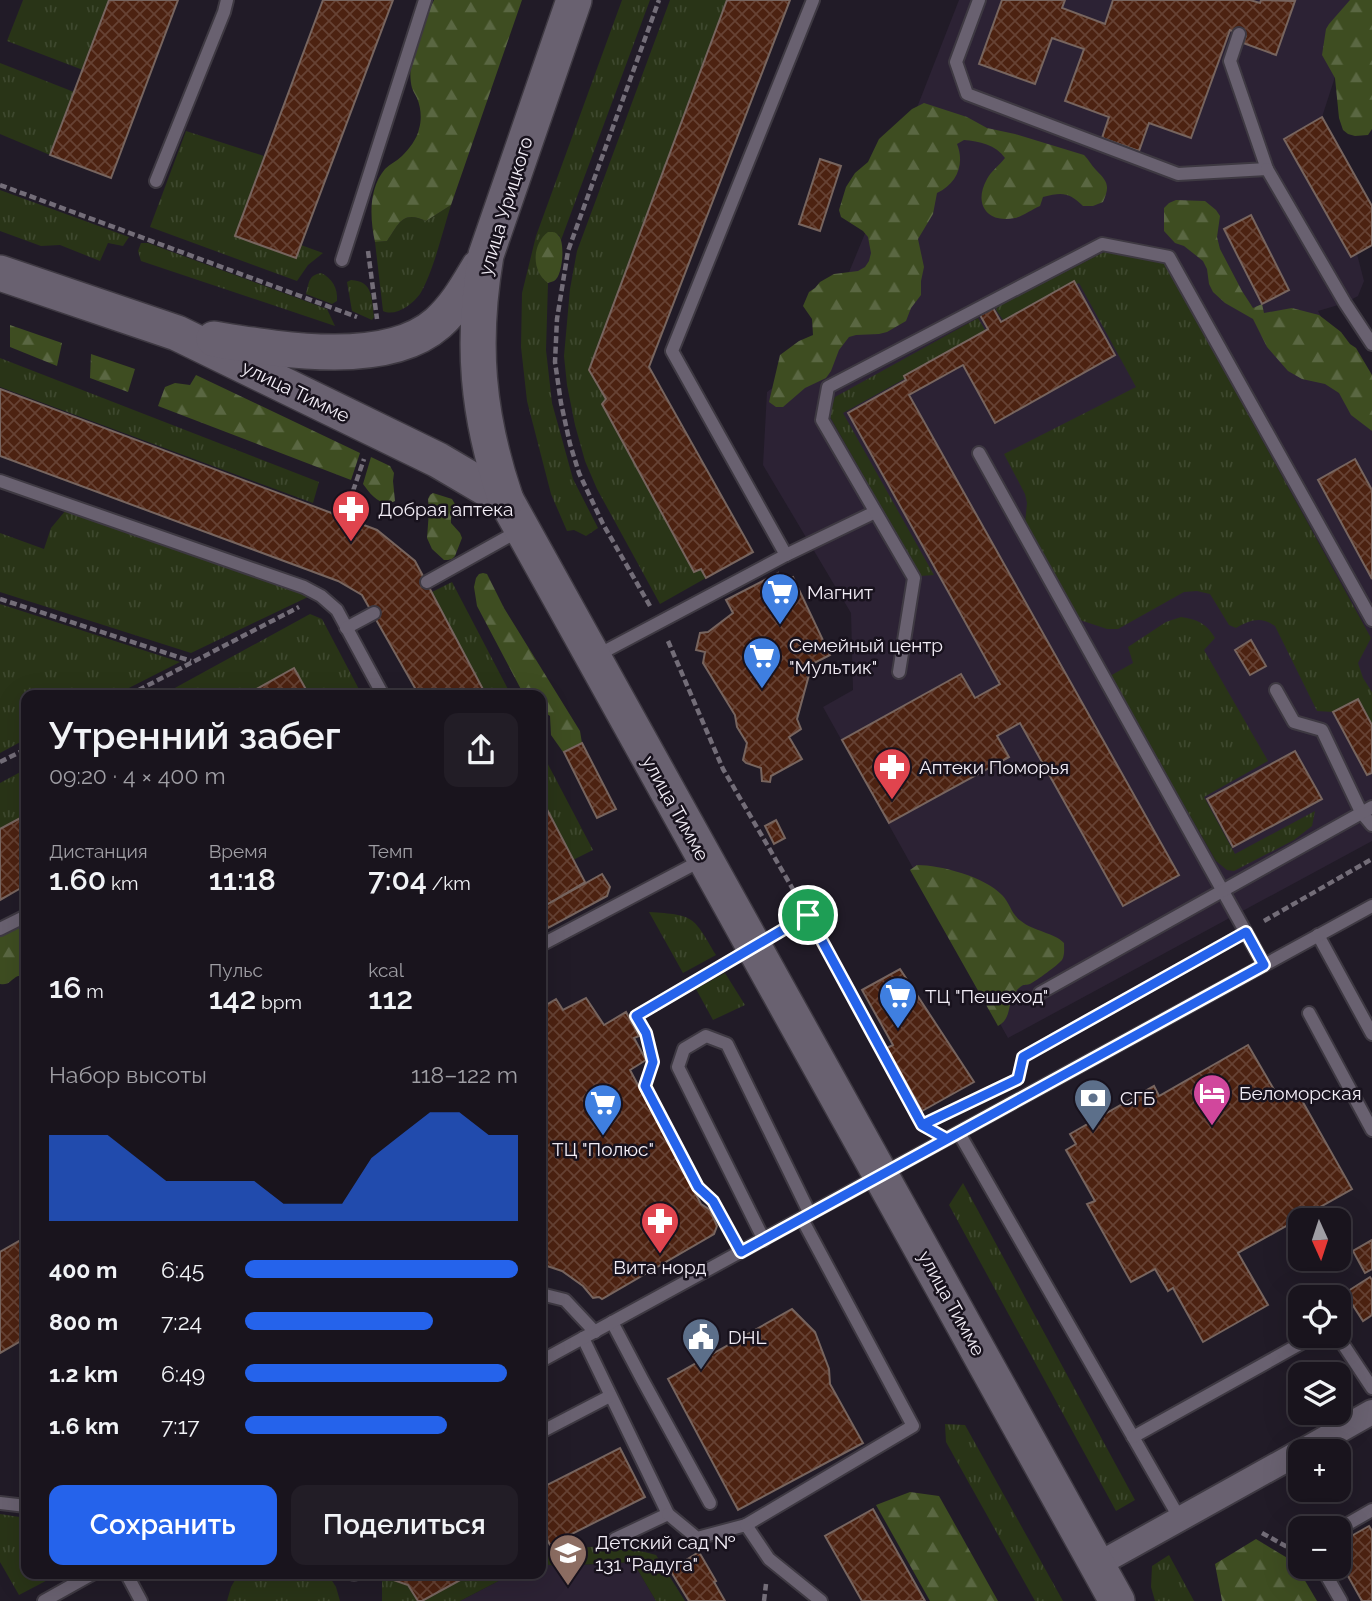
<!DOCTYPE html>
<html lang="ru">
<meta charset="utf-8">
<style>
body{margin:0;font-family:Raleway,sans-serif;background:#221d26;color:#f1f3f6;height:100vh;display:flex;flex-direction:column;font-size:26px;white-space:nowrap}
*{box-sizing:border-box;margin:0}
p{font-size:23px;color:#9f9ea4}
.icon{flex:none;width:38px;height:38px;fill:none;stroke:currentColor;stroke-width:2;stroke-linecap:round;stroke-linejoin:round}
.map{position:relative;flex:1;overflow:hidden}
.side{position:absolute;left:21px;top:690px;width:525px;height:889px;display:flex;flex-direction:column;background:#19141d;border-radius:14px;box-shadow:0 7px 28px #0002,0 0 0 2px #37333b}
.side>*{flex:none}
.needle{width:46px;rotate:177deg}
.fabs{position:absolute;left:1288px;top:1208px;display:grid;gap:14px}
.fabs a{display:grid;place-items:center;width:63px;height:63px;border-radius:14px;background:#19141d;box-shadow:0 7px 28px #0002,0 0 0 2px #37333b;font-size:35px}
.pin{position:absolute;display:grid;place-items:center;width:60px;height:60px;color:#fff;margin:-30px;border:4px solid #fff;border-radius:50%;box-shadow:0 2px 7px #0007}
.round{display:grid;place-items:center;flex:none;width:74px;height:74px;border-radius:14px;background:#221d26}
.summary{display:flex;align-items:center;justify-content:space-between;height:119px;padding:0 28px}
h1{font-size:38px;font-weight:600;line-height:52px}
.figures{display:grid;grid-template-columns:repeat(3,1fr);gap:10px;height:119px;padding:7px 28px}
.figures div{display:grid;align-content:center}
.figures b{font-size:30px;font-weight:600}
.figures small{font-size:19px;font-weight:400}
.figures p{font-size:19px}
.chart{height:196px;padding:14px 28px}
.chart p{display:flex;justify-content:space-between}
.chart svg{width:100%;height:126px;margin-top:7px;fill:#2563eb;opacity:.7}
.primary-button{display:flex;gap:14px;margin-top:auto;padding:14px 28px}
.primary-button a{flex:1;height:80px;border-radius:14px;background:#2563eb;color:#fff;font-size:28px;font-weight:600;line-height:80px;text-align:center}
.primary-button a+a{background:#221d26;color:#f1f3f6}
ul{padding:0 28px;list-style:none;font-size:23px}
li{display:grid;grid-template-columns:112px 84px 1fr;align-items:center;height:52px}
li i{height:18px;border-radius:9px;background:#2563eb}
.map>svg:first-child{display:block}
.built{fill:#2c2234}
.grass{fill:url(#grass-tufts)}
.forest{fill:url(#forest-firs)}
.building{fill:url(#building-cross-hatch);stroke:#77655f;stroke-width:2}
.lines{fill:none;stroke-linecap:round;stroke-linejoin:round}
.service-casing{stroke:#3e3942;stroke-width:16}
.minor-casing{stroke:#3e3942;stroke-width:28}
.secondary-casing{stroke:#3e3942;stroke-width:38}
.path{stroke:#736d78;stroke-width:4.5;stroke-dasharray:7 3.5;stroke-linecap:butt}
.service{stroke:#696170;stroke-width:12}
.minor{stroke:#696170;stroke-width:24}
.secondary{stroke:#696170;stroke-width:35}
.route-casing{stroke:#fff;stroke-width:14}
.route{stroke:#2563eb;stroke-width:9}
.labels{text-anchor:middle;stroke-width:5;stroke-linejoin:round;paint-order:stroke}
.street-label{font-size:19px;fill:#f2edf6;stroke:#18121d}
.poi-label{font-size:19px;fill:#f2edf6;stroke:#18121d;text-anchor:start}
</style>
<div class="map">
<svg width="1372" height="1601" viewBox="0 0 1372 1601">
<defs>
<pattern id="grass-tufts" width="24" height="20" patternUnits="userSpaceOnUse" patternTransform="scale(1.75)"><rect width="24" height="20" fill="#293417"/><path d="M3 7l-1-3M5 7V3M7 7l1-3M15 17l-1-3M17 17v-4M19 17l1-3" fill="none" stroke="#3e482e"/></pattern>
<pattern id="forest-firs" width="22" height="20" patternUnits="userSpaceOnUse" patternTransform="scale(1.75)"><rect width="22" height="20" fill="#3e4d21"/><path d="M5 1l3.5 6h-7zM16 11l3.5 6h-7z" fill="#5a6742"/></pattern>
<pattern id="building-cross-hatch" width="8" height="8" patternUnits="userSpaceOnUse" patternTransform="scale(1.75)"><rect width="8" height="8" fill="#4c2211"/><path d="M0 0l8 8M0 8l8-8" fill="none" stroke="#664234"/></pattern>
</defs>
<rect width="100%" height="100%" fill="#211b27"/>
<g class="built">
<polygon points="959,0 1360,0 1322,117 1372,206 1372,245 1357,254 1364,281 1358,296 1345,303 1318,311 1372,411 1372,841 1008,1038 823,707 853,690 851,613 763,465 767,392 814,357 918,105"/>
<polygon points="633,1562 656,1601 460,1601 514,1573 541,1573 541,1564 558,1566"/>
</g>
<g class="grass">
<polygon points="23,0 109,0 83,70 7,41"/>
<path d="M622,0H650L561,240L559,235L548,233C532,245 540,262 543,279L548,283L546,350L552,403L573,479L598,528L586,536L574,530L567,531L551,494L527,401L521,347L522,293L536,236Z"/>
<polygon points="670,0 727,0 589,370 606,399 602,404 694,572 701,569 706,578 660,604 597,489 585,461 575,425 567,385 564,356 570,289 577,251"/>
<polygon points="0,63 74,92 50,155 0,134"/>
<polygon points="186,131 264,156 235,236 296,258 301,245 323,253 308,265 297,281 150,227"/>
<polygon points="0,190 129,237 123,246 108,243 100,261 60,245 41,246 0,231"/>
<path d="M451,205C443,230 433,273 420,294C412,305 395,317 383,311L375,242L387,241C399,224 402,210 426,221Z"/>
<polygon points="141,243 148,243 327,309 335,326 141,261 138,251"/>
<path d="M1106,251L1155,258L1166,265L1371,638L1358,663L1363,678L1372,692V725L1358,699L1333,712L1317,711L1275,626C1261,616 1250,620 1236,628L1229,625L1210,594L1197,591L1184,592L1118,629H1107L1080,620L1025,523L1027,503L1025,494L1004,454L1136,387L1079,283L1005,323L996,310L997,307Z"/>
<path d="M321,273C332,278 338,288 337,301L332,304L306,294C309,282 309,275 321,273Z"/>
<path d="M351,280C374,281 371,299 374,317L372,320L352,311L347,282Z"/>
<polygon points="978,318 987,333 843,413 934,575 920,576 829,415 835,397"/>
<polygon points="0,358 319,482 313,503 0,387"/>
<polygon points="66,510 300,590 310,596 191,653 0,592 0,533 44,549 51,528"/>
<polygon points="452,582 511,695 486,695 432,592"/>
<polygon points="0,604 180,662 115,695 26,695 26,739 0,753"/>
<polygon points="310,614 322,619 362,695 309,695 294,668 246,695 162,695"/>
<path d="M1181,617C1197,619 1207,624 1215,638L1204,650L1268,761L1204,797L1235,854L1315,811L1312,826L1294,840L1234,871L1227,870L1216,861L1110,676L1133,663L1128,647L1166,622Z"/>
<polygon points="541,751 593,850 573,860 541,798"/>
<polygon points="26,769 26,815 0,829 0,783"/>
<path d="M649,912C695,915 693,916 716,955L683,973Z"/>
<polygon points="725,973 745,1005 713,1020 696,989"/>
<polygon points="963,1183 1135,1500 1116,1511 949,1205"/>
<polygon points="945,1424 965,1425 1063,1601 1035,1601 946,1442"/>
<polygon points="0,1514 26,1518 26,1573 61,1573 19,1595 0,1562"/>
<polygon points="603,1546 620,1550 637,1550 656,1555 685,1601 656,1601 633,1562 558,1566 541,1564 541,1551"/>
<polygon points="1169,1555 1194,1601 1155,1601 1151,1587 1152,1566"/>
<polygon points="239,1573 327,1573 336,1587 340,1601 227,1601 231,1587"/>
<polygon points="473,1573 514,1573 460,1601 422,1601"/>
<polygon points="382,1576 408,1585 418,1601 382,1601"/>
</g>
<g class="forest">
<path d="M434,0H522L451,205L426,221C402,210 399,224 387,241L375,242C370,219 368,189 385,169C390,164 397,161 402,156C409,149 417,139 419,129C422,119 421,108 417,98C415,94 413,91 412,88C405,61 422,24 434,0Z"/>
<polygon points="1350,0 1372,0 1372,129 1368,135 1355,136 1348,134 1343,130 1339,118 1335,78 1322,55 1326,29 1329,24"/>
<path d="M924,103L967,117L987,128L1015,134L1084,155C1089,160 1091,165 1096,170C1108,182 1110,186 1103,202L1093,206H1083C1069,192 1062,192 1043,197L1040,206C1032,209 1024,216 1015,218C987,224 973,204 987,179C991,171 999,166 1005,158C996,145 979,141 964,140L957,144C965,164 957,184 937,193L933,214L918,239L924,267L921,281V295L911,308L906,321L887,332L879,334L856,335L849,337L839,350L831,371L826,378L805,388L783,407H776L769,402L780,355L799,341L813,335L812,319L803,306L809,292L815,288L820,282L834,274L858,271L865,267L869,261L871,253L868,237L863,231L841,217L839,210L846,187L855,173L868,162L879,139L912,109Z"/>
<polygon points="1176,200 1205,201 1216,210 1220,216 1217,237 1220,249 1242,291 1253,308 1262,304 1264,313 1292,308 1319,315 1341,332 1350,344 1356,348 1372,375 1372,431 1351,415 1339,393 1325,384 1302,379 1288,371 1267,347 1253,319 1225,303 1213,292 1209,284 1207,269 1203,261 1184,246 1175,243 1164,231 1164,208 1169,203"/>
<path d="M548,232C553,232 555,231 559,236C565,243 563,276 554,281C552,282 550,282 548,283C531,271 532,244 548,232Z"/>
<polygon points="10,325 62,343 57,366 10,347"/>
<polygon points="91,354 135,369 128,392 90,378"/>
<polygon points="196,375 360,453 351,480 158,406 165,387 175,383 190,385"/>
<path d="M371,457L390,466L394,473L393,481L395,501C381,508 371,495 363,484Z"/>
<polygon points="433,493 452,499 456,506 451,518 451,523 460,533 462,538 455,556 452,559 448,560 444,560 432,549 427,538 429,511 428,499 430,495"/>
<polygon points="483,573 487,574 504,608 580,731 582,743 563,752 551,735 550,716 543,711 541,712 541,695 524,695 477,606 474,587 476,578 479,574"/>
<path d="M917,865C941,865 985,877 1002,895C1010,903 1011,914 1021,921C1033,931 1055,933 1064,943C1064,948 1065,955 1062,960C1058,965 1036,981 1030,984C1024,986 1025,983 1019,988C1005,1001 1014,1017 998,1026L910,870Z"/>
<path d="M26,922V976C23,976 21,976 18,976C11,979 9,986 0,984V935Z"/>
<polygon points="910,1492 939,1496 998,1601 930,1601 876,1505"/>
<polygon points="1256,1539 1294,1562 1317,1601 1222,1601 1215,1564"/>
</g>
<g class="building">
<polygon points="109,0 178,0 111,178 50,155"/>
<polygon points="323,0 393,0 296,258 235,236"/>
<polygon points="727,0 790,0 649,367 753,552 706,578 701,569 694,572 602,404 606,399 589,370"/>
<polygon points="1002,0 1065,0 1062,8 1105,24 1113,0 1250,0 1260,3 1261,0 1295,1 1276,55 1243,43 1246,36 1230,30 1191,138 1149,123 1139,151 1102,138 1109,117 1065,101 1084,49 1052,38 1035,84 979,64"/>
<polygon points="1322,117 1372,206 1372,245 1351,257 1284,139"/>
<polygon points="820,159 841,166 820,231 799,224"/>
<polygon points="1251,215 1289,290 1262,304 1224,229"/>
<polygon points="1074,281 1115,355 995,423 963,365 909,395 1179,875 1123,906 1020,723 997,736 1009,757 889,823 842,740 961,674 975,698 1000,684 848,413 906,380 904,376 988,329 980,315 993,308 1001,322"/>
<polygon points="0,389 377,530 415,561 486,695 419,695 362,595 338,581 0,456"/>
<polygon points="1355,459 1372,490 1372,579 1318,480"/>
<polygon points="778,573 781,583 793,577 830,655 812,664 797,719 801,729 789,737 802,759 771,776 770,782 762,781 761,768 746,763 743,760 747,743 737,727 735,715 703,663 705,652 696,650 700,633 708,632 733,613 726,600"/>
<polygon points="1251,640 1266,666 1250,675 1235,650"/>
<polygon points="294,668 309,695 246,695"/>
<polygon points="1358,699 1372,725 1372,773 1367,775 1333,712"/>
<polygon points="582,743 616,809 597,818 564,752"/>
<polygon points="1295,751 1322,799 1233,847 1207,799"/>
<polygon points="541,798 585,882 541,908"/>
<polygon points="26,815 26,885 0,900 0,829"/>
<polygon points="776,820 785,838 774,844 765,826"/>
<polygon points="602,874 610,887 607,896 548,928 541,916 541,908"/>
<polygon points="900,969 974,1082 922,1111 887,1048 893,1045 862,990"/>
<polygon points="586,998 604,1025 626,1012 639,1036 634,1038 646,1060 630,1070 701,1204 710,1210 717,1226 714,1234 602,1299 599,1297 593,1298 583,1286 562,1271 541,1264 541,1008 556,999 563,1010"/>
<polygon points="1248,1045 1280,1100 1296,1090 1352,1189 1238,1253 1268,1305 1203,1342 1173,1288 1168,1291 1155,1269 1131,1282 1087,1204 1095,1201 1066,1150 1076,1144 1070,1134 1154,1086 1159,1096"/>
<polygon points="26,1237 26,1338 0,1353 0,1252"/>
<polygon points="1372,1240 1372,1269 1365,1273 1353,1251"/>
<polygon points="1370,1277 1372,1280 1372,1315 1363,1321 1345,1293"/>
<polygon points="792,1309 815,1332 829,1369 830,1384 863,1443 738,1510 668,1379"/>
<polygon points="620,1448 645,1497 550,1545 541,1527 541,1488"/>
<polygon points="873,1509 925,1601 862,1601 825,1536"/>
<polygon points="1369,1526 1372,1531 1372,1601 1362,1601 1339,1560 1339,1543"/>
<polygon points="699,1552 716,1581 714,1582 725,1601 689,1601 670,1570"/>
<polygon points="384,1573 473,1573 422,1601 418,1601 408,1585 382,1576"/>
</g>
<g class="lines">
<defs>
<g id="service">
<polyline points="979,0 956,62 967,94 1178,174 1267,169 1230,61 1239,34"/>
<polyline points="1267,169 1345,303 1372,344"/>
<polyline points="156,181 224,12 227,0"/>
<polyline points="342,260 425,0"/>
<polyline points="979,453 1264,965"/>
<polyline points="0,481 304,587 321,596 337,610 383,695"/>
<polyline points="786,555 875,512"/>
<polyline points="427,582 522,529"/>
<polyline points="346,628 374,613"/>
<polyline points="594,657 786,555 672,351 813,0"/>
<polyline points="899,672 914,578 822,420 828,387 1102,244 1169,257 1372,620"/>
<polyline points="1276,690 1294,722 1322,730 1361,812 1372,825"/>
<polyline points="0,929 26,916"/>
<polyline points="1318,935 1372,1034"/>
<polyline points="541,945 704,859"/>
<polyline points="1040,993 1372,807"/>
<polyline points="1309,1013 1372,1130"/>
<polyline points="959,1133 1180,1519"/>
<polyline points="764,1240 678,1067 684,1049 706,1036 727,1044 810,1214"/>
<polyline points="541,1294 565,1300 595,1332"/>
<polyline points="612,1322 642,1379 710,1503"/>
<polyline points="1337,1335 1372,1388"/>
<polyline points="583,1338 668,1514 615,1539"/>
<polyline points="541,1361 1372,906"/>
<polyline points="541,1432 610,1396"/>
<polyline points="1133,1437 1316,1335"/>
<polyline points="0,1503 26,1506"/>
<polyline points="668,1514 697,1538 746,1525 769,1559 821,1601"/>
<polyline points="746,1525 913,1426 802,1219"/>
<polyline points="1339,1529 1372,1510"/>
<polyline points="1321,1566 1341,1601"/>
<polyline points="126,1573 141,1601"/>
<polyline points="353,1573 354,1574"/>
<polyline points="44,1601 94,1573"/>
</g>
<g id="minor">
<polyline points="1303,1451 1372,1412"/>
<polyline points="1097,1565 1300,1452"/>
</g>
<g id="secondary">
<polyline points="0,273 177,333 438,460 506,500 1117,1601"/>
<path d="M214,339C276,349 386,369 438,323C456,307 467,287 479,267"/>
<path d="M506,500C477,415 471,343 486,255L574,0"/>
</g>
</defs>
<use href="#service" class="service-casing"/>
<use href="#minor" class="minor-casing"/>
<use href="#secondary" class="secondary-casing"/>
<g class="path">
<polyline points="0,185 357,317"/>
<polyline points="368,251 377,319"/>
<polyline points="353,491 364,459"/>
<polyline points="0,599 191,661"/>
<polyline points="650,606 603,524 579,473 570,444 561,403 555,362 557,319 568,251 659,0"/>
<polyline points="668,641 723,769 808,915 922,1125 926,1127"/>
<polyline points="129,695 299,607"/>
<polyline points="0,762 26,749"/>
<polyline points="1264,921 1372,859"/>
<polyline points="782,930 808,915"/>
<polyline points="726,963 636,1015 646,1033 653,1062 645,1086 698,1187 713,1201 731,1234"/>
<polyline points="1018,1078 1023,1057 1229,941"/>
<polyline points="1262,1533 1300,1554"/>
<polyline points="764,1601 766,1584"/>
</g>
<use href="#service" class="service"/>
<use href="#minor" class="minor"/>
<use href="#secondary" class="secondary"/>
</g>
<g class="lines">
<defs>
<polyline id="route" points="808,915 636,1016 646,1033 653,1062 645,1086 698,1187 713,1201 741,1252 947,1139 922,1125 1018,1079 1023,1057 1246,932 1264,965 947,1139 922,1125 808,915"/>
</defs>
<use href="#route" class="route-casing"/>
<use href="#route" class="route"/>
</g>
<defs>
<symbol id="pharmacy-pin" viewBox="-11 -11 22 30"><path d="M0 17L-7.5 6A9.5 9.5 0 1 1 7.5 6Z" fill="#e0444e" stroke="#18121d"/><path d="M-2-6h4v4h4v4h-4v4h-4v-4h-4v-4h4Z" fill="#fff"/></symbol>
<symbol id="supermarket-pin" viewBox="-11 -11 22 30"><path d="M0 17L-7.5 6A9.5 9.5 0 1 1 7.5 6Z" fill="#3f7fe0" stroke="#18121d"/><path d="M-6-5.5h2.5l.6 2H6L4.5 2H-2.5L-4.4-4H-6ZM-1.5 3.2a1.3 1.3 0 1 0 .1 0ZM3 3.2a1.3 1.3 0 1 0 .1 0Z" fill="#fff"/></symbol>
<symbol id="hotel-pin" viewBox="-11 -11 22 30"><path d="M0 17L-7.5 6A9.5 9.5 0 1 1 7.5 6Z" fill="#d1479c" stroke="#18121d"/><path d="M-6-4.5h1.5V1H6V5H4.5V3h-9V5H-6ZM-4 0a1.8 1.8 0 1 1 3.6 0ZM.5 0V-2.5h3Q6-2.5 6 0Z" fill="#fff"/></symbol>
<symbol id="bank-pin" viewBox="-11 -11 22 30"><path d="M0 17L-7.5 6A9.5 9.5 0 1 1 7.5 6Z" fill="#5c6f8a" stroke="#18121d"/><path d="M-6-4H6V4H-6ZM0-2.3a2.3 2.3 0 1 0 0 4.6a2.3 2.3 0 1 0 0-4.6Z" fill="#fff"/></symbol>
<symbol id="civic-pin" viewBox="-11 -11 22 30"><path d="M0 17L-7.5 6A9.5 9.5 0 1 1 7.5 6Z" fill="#5c6f8a" stroke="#18121d"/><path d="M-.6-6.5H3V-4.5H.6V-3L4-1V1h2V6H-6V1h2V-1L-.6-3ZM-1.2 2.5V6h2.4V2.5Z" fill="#fff"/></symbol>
<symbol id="school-pin" viewBox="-11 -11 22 30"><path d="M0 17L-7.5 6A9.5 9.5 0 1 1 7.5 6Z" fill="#8d6e63" stroke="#18121d"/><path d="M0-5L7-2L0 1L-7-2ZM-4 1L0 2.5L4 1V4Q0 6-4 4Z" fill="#fff"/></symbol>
</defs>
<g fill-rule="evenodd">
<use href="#pharmacy-pin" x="329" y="487" width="44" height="60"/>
<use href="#supermarket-pin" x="758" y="570" width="44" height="60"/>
<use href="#supermarket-pin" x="740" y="634" width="44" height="60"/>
<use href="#pharmacy-pin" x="870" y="745" width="44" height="60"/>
<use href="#supermarket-pin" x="876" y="974" width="44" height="60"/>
<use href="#hotel-pin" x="1190" y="1071" width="44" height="60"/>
<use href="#bank-pin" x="1071" y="1076" width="44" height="60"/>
<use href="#supermarket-pin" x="581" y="1081" width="44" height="60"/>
<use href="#pharmacy-pin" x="638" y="1199" width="44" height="60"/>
<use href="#civic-pin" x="679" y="1315" width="44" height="60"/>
<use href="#school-pin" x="546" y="1531" width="44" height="60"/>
</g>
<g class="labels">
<g class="street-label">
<text transform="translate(505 206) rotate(-73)" y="7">улица Урицкого</text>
<text transform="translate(296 391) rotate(26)" y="7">улица Тимме</text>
<text transform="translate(676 808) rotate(61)" y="7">улица Тимме</text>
<text transform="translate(952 1303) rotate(61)" y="7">улица Тимме</text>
</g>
<g class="poi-label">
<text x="378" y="516">Добрая аптека</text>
<text x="807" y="599">Магнит</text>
<text x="789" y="652">Семейный центр<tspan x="789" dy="22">"Мультик"</tspan></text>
<text x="919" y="774">Аптеки Поморья</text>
<text x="925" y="1003">ТЦ "Пешеход"</text>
<text x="1239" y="1100">Беломорская</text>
<text x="1120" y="1105">СГБ</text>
<text x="603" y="1156" text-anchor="middle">ТЦ "Полюс"</text>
<text x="660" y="1274" text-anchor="middle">Вита норд</text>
<text x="728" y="1344">DHL</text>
<text x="595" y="1549">Детский сад №<tspan x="595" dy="22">131 "Радуга"</tspan></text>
</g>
</g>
</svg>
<div class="fabs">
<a><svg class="needle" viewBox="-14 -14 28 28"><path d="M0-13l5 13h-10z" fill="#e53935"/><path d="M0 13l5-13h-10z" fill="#9f9ea4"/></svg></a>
<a><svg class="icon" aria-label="locate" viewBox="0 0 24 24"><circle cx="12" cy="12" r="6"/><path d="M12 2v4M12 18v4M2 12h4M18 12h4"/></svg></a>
<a><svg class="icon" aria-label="layers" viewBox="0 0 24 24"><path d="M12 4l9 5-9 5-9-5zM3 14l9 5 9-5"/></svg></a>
<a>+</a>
<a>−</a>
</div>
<div class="pin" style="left:808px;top:915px;background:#1e9e55"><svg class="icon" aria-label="arrive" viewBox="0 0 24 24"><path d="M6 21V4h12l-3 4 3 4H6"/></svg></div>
<section class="side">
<div class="summary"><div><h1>Утренний забег</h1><p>09:20 · 4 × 400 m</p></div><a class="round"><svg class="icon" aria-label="share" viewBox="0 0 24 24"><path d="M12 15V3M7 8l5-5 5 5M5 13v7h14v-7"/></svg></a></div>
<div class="figures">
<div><p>Дистанция</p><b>1.60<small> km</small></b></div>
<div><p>Время</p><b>11:18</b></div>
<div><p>Темп</p><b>7:04<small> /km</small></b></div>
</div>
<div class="figures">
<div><b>16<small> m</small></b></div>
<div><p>Пульс</p><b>142<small> bpm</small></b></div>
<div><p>kcal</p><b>112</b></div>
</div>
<div class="chart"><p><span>Набор высоты</span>118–122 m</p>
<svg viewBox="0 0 160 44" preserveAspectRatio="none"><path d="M0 44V14L10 14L20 14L30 22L40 30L50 30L60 30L70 30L80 38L90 38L100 38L110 22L120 14L130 6L140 6L150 14L160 14V44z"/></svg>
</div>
<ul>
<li><b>400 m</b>6:45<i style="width:100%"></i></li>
<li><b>800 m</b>7:24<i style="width:69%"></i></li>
<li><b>1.2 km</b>6:49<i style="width:96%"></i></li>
<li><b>1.6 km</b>7:17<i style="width:74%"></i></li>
</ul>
<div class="primary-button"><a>Сохранить</a><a>Поделиться</a></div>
</section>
</div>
